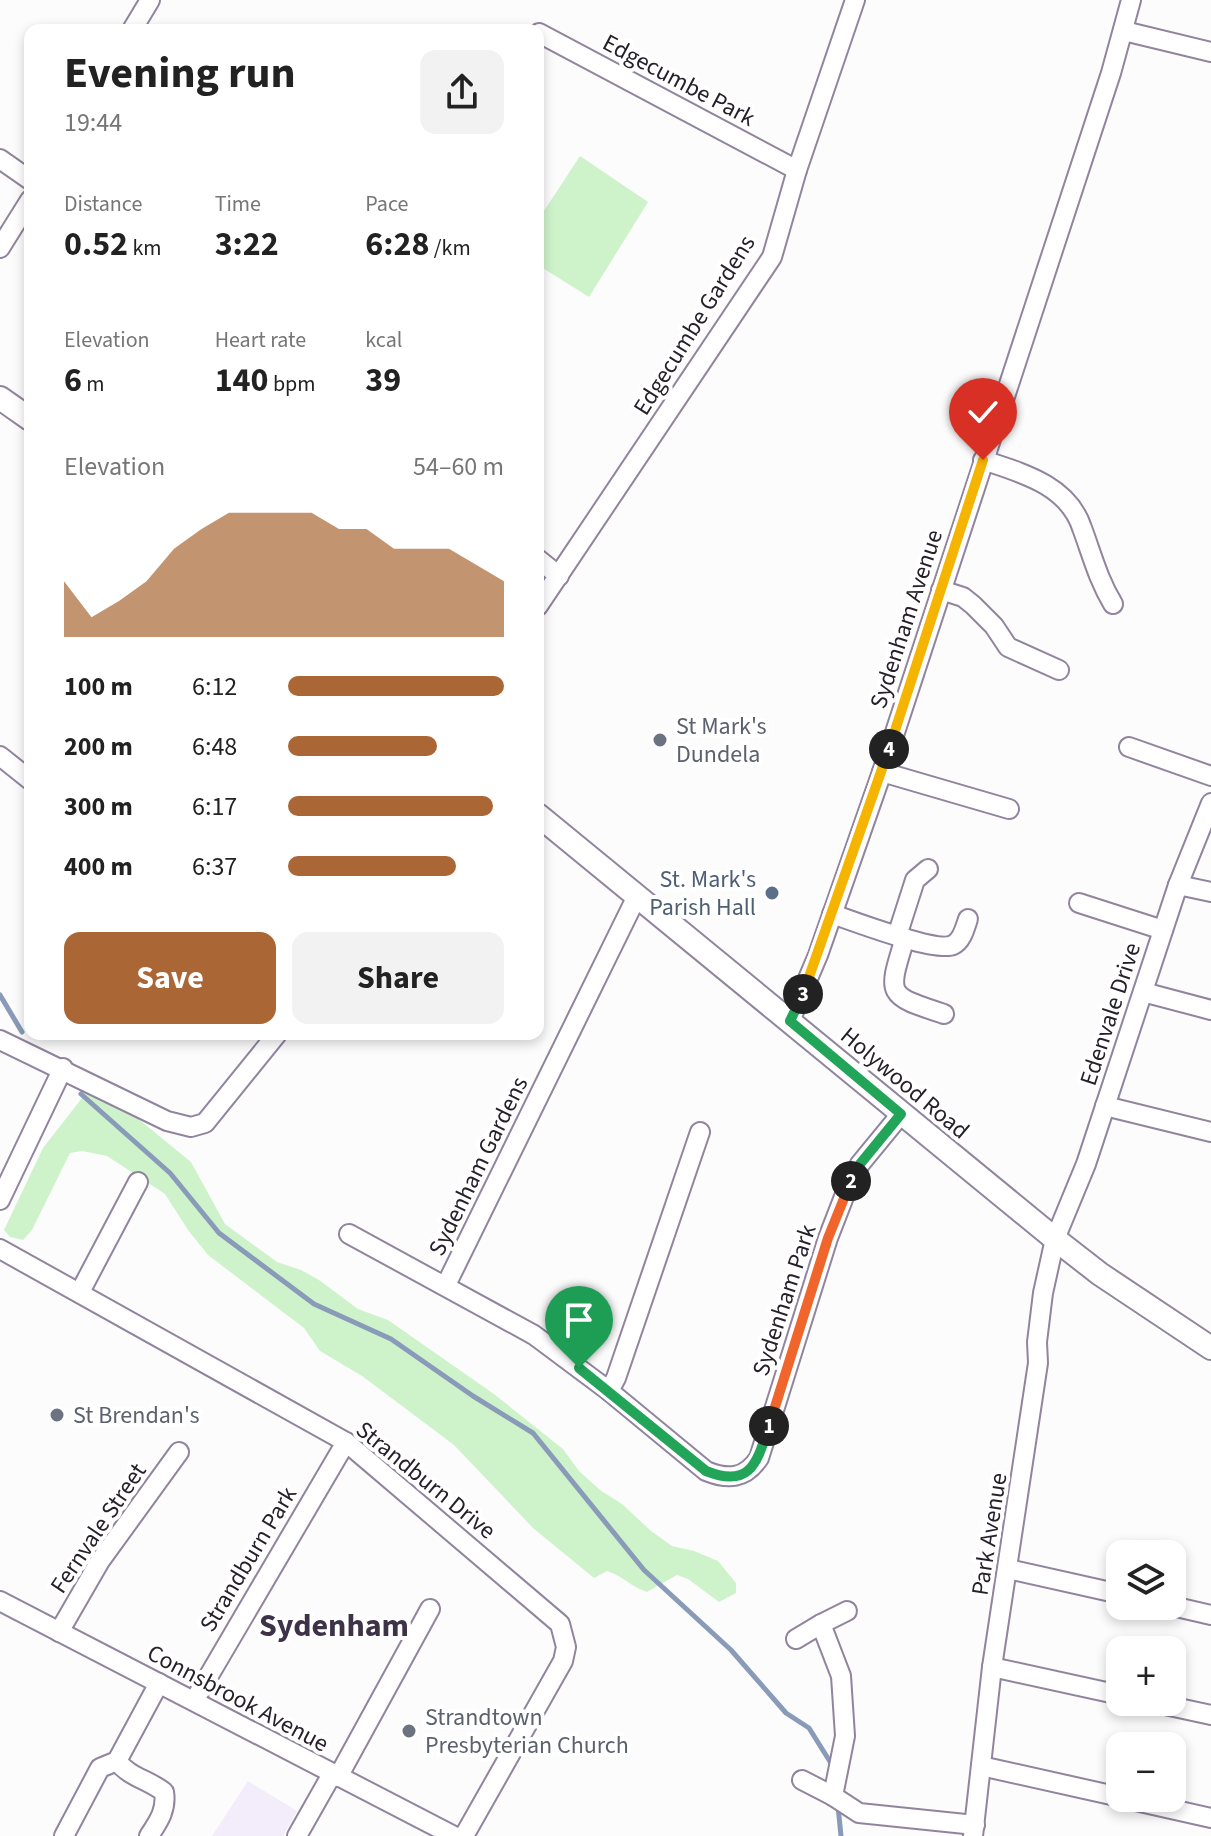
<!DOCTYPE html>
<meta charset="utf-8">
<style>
body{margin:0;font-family:"Source Sans 3",sans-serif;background:#f2f2f2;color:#222;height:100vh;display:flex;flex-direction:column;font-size:30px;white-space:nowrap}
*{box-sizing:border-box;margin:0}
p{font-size:26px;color:#767676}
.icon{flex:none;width:44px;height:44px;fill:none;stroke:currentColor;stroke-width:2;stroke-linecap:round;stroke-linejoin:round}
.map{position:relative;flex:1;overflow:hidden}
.side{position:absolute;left:24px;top:24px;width:520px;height:1016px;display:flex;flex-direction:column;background:#fff;border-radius:16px;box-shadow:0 4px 12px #0003}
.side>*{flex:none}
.tools{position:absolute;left:1106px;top:1540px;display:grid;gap:16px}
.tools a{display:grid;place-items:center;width:80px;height:80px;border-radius:16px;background:#fff;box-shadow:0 4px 12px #0003;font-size:40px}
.pin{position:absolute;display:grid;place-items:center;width:68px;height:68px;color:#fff;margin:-82px -34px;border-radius:50% 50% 50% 0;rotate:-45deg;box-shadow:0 0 8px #0007}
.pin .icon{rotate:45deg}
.km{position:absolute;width:40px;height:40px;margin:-20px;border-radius:50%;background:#222;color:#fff;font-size:22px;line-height:40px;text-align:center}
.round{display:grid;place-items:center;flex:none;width:84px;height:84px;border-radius:16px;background:#f2f2f2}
.head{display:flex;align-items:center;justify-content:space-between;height:136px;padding:0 40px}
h1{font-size:44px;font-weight:700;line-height:60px}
.metrics{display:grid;grid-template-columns:repeat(3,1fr);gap:12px;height:136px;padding:8px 40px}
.metrics div{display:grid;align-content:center}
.metrics b{font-size:34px;font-weight:700}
.metrics small{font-size:22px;font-weight:400}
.metrics p{font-size:22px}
.chart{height:224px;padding:16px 40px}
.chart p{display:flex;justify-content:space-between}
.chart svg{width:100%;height:144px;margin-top:8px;fill:#aa6735;opacity:.7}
.primary-button{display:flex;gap:16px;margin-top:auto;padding:16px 40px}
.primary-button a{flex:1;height:92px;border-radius:16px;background:#aa6735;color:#fff;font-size:32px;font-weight:700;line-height:92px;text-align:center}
.primary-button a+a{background:#f2f2f2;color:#222}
ul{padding:0 40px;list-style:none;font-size:26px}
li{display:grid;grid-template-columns:128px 96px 1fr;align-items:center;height:60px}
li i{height:20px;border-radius:10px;background:#aa6735}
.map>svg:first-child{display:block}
.built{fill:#f3ecfa}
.green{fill:#cef3cb}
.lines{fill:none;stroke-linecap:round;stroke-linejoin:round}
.stream{stroke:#899bb9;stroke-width:5}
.minor-casing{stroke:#91849e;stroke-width:22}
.major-casing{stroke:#91849e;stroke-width:26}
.minor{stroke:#fff;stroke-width:18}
.major{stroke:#fff;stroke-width:22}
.split-1-casing{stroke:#fff;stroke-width:16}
.split-2-casing{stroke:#fff;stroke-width:16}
.split-3-casing{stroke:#fff;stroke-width:16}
.split-4-casing{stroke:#fff;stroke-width:16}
.split-5-casing{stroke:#fff;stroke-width:16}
.split-1{stroke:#22a559;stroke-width:10}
.split-2{stroke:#f0652b;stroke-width:10}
.split-3{stroke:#22a559;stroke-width:10}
.split-4{stroke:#f5b400;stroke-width:10}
.split-5{stroke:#f5b400;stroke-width:10}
.worship-dot{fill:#6b7280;stroke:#fff;stroke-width:3}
.service-dot{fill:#5c6f8a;stroke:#fff;stroke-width:3}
.labels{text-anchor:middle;stroke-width:8;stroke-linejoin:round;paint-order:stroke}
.street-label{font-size:24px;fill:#26202b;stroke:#fff}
.worship-label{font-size:24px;fill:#5b616d;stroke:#fff;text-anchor:start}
.service-label{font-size:24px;fill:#4e5e75;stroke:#fff;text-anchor:end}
.district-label{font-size:32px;font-weight:bold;fill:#3e3248;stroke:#fff}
</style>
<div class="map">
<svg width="1211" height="1836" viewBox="0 0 1211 1836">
<rect width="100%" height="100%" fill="#fcfcfc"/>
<polygon class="built" points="248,1781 297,1811 283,1836 212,1836"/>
<g class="green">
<polygon points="580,156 648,202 589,297 538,265 538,220"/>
<path d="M89,1089L136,1117L191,1162L225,1224L277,1262L301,1270L319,1280L358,1309L388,1320L494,1394L563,1449L579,1471L600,1490L622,1504L651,1531L672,1546L694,1551L718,1561L736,1583V1593L719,1602L688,1579L677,1575L647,1592C631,1587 623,1576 607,1571L594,1578L533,1528L454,1445L362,1376L320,1351L304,1328L208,1255L188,1230L165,1194L107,1156L82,1151L70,1153L32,1230L23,1240L10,1237L4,1230L43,1148Z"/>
</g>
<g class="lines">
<g class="stream">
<polyline points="0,995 22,1032"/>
<polyline points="81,1094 170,1173 219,1233 314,1304 391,1339 473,1396 533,1433 644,1570 731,1650 786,1713 809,1728 834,1768"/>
<polyline points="838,1806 841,1836"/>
</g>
<defs>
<g id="minor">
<polyline points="132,30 150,0"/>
<polyline points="1124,31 1211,52"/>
<polyline points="539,33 797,170"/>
<polyline points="0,159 30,180"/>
<polyline points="0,248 30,200"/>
<path d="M983,460C1022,473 1068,485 1082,528C1092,555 1098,579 1113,604"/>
<polyline points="538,559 559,576"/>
<polyline points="941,590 963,597 973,605 994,626 1008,647 1059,670"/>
<polyline points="538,606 772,257 797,170 855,0"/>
<polyline points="1129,747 1211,776"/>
<polyline points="0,756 30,780"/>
<polyline points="882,772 1009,809"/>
<polyline points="1178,885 1211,892"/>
<polyline points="1079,903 1163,930"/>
<path d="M832,914C853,921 936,953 953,945C962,941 965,928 968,919"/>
<polyline points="897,936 915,880 928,869"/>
<path d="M905,938C887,996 886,995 944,1014"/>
<polyline points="1143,992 1211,1010"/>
<polyline points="790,1021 818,955 882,772 1111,73 1131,0"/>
<polyline points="0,1040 167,1121 191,1127 205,1123 277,1034"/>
<polyline points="1105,1106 1211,1132"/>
<polyline points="0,1200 63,1068"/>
<path d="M349,1234L534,1335L609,1391L706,1471C728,1480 745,1479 759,1458L828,1238L847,1189L860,1164L901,1114"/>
<polyline points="0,1249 346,1442 560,1624 566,1647 563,1661 464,1836"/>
<polyline points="446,1285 637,896"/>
<polyline points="80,1292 138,1182"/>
<polyline points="609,1391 616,1378 700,1132"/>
<polyline points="1008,1569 1120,1594"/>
<polyline points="0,1601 454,1836"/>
<polyline points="1172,1606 1211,1615"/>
<polyline points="821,1624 847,1611"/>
<polyline points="59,1632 100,1561 179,1452"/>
<polyline points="796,1639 821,1624 841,1676 845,1736 833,1796 859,1813 975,1825"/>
<polyline points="992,1667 1120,1695"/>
<polyline points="194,1701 346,1442"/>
<polyline points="1151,1702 1211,1715"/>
<path d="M117,1761C129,1777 149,1780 164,1792C167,1810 158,1822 149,1836"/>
<polyline points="981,1766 1120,1797"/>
<polyline points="338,1777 430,1609"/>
<polyline points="802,1780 833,1796"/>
<polyline points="1122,1798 1211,1818"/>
<polyline points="64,1836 100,1768 117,1761 159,1683"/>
<polyline points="297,1836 332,1774"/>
<polyline points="973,1836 992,1667 1038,1363 1037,1342 1043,1293 1055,1239 1086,1164 1178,885 1211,803"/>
</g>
<g id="major">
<polyline points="0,398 30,419"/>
<polyline points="538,815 1055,1239 1100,1274 1211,1348"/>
</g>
</defs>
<use href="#minor" class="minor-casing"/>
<use href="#major" class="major-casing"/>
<use href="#minor" class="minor"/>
<use href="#major" class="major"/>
</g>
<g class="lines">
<defs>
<path id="split-1" d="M579,1368L706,1471C751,1489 757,1462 769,1426"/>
<polyline id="split-2" points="769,1426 828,1238 851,1181"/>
<polyline id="split-3" points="803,994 790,1021 901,1114 860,1164 851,1181"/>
<polyline id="split-4" points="803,994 889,749"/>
<polyline id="split-5" points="889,749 983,460"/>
</defs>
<use href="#split-1" class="split-1-casing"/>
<use href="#split-2" class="split-2-casing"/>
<use href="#split-3" class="split-3-casing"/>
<use href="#split-4" class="split-4-casing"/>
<use href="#split-5" class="split-5-casing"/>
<use href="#split-1" class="split-1"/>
<use href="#split-2" class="split-2"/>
<use href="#split-3" class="split-3"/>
<use href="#split-4" class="split-4"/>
<use href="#split-5" class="split-5"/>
</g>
<g class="worship-dot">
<circle cx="660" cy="740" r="8"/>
<circle cx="57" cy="1415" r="8"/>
<circle cx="409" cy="1731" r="8"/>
</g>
<circle class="service-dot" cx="772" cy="893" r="8"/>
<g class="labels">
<g class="street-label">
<text transform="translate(679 80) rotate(28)" y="8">Edgecumbe Park</text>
<text transform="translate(694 325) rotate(-58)" y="8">Edgecumbe Gardens</text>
<text transform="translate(906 619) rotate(-72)" y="8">Sydenham Avenue</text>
<text transform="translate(1110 1014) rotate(-72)" y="8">Edenvale Drive</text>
<text transform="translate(905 1083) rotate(40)" y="8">Holywood Road</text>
<text transform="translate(478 1166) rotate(-64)" y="8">Sydenham Gardens</text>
<text transform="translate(784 1300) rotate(-72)" y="8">Sydenham Park</text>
<text transform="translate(426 1480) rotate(39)" y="8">Strandburn Drive</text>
<text transform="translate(98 1528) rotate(-56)" y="8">Fernvale Street</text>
<text transform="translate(989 1534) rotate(-81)" y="8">Park Avenue</text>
<text transform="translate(248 1559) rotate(-59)" y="8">Strandburn Park</text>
<text transform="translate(238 1698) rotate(28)" y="8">Connsbrook Avenue</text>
</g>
<g class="worship-label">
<text x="676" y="734">St Mark's<tspan x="676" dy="28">Dundela</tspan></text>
<text x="73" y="1423">St Brendan's</text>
<text x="425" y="1725">Strandtown<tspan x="425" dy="28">Presbyterian Church</tspan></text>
</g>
<g class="service-label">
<text x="756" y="887">St. Mark's<tspan x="756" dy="28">Parish Hall</tspan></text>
</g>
<g class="district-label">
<text x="334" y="1636">Sydenham</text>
</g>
</g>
</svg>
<div class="tools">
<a><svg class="icon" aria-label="layers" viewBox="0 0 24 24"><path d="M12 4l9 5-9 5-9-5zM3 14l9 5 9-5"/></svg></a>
<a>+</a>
<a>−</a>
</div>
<div class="pin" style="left:579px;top:1368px;background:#1e9e55"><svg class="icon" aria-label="arrive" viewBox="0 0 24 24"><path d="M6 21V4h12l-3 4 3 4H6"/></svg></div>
<div class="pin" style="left:983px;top:460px;background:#d93025"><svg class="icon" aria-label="check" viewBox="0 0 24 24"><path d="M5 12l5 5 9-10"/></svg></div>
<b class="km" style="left:769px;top:1426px">1</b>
<b class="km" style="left:851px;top:1181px">2</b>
<b class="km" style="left:803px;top:994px">3</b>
<b class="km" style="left:889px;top:749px">4</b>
<section class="side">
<div class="head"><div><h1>Evening run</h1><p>19:44</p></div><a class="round"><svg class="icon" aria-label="share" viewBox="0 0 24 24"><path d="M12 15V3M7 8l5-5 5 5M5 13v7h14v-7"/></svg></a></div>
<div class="metrics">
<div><p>Distance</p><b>0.52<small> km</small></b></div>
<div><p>Time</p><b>3:22</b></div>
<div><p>Pace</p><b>6:28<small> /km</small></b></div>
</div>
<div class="metrics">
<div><p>Elevation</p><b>6<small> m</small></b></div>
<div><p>Heart rate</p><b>140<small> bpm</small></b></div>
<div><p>kcal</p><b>39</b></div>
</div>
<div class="chart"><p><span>Elevation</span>54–60 m</p>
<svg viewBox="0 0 160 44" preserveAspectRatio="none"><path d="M0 44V27L10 38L20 33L30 27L40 17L50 11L60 6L70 6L80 6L90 6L100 11L110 11L120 17L130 17L140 17L150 22L160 27V44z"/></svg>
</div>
<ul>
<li><b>100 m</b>6:12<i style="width:100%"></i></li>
<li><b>200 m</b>6:48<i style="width:69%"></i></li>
<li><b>300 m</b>6:17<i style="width:95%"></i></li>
<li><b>400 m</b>6:37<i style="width:78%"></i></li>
</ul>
<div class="primary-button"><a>Save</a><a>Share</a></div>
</section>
</div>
